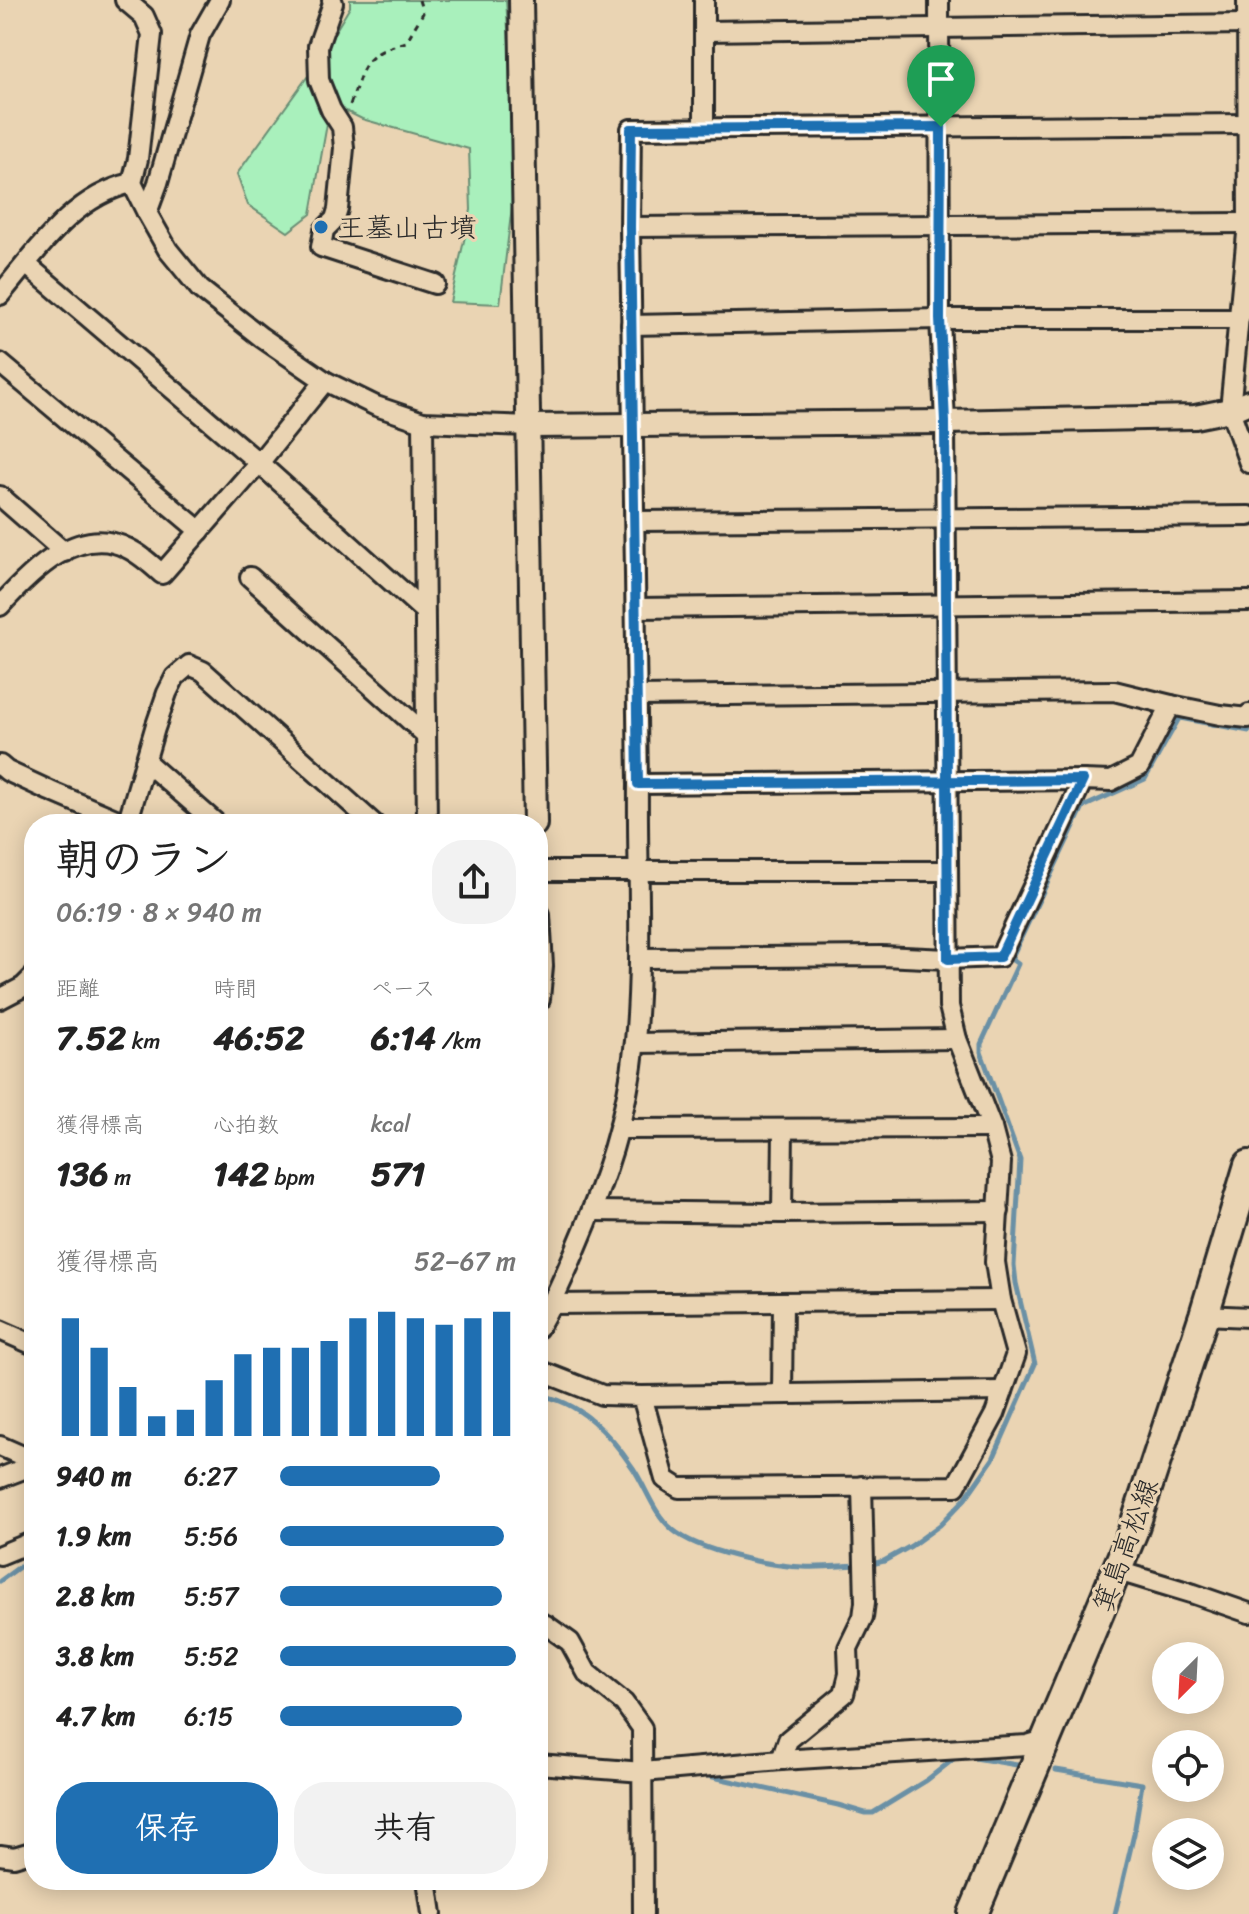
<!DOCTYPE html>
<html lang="ja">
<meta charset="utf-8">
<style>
body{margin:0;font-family:Sriracha,"Klee One",sans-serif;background:#f2f2f2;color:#222;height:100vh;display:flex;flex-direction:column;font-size:30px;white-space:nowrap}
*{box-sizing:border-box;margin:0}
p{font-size:26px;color:#767676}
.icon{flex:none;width:44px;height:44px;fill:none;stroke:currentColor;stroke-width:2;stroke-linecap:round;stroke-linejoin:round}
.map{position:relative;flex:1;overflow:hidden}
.side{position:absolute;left:24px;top:814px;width:524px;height:1076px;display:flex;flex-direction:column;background:#fff;border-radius:32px;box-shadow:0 4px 20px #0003}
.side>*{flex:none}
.needle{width:52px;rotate:204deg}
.buttons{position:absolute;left:1152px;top:1642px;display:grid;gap:16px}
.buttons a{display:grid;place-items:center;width:72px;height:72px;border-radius:50%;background:#fff;box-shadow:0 4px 20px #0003;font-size:40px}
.pin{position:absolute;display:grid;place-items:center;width:68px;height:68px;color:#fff;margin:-82px -34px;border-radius:50% 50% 50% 0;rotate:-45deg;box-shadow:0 0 8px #0007}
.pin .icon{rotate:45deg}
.round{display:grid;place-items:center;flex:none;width:84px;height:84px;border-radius:32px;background:#f2f2f2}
.summary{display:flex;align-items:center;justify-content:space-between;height:136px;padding:0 32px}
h1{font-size:44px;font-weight:700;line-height:60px}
.figures{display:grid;grid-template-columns:repeat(3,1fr);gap:12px;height:136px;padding:8px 32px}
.figures div{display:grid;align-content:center}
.figures b{font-size:34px;font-weight:700}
.figures small{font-size:22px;font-weight:400}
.figures p{font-size:22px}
.chart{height:224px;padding:16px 32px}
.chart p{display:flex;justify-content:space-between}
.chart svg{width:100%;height:144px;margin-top:8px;stroke:#1f6fb2;stroke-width:6}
.button{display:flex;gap:16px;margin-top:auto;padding:16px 32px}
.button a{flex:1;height:92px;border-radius:32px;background:#1f6fb2;color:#fff;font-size:32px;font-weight:700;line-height:92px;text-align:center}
.button a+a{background:#f2f2f2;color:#222}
ul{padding:0 32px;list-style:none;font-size:26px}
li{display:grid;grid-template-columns:128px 96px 1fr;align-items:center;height:60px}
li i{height:20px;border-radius:10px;background:#1f6fb2}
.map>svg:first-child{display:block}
.green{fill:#a9f0bc;stroke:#6a8e74;stroke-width:2}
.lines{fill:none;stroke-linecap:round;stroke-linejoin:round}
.stream{stroke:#6b90a5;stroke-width:5}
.minor-casing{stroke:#2b2b2b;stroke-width:24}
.tertiary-casing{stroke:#2b2b2b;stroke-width:28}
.primary-casing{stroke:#2b2b2b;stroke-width:34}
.path{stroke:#2b2b2b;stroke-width:3;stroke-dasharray:6 6;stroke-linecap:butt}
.minor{stroke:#ead4b3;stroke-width:18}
.tertiary{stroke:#ead4b3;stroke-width:22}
.primary{stroke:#ead4b3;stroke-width:28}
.route-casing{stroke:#fff;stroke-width:16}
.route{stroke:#1f6fb2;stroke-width:10}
.poi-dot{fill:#1f6fb2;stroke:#ead4b3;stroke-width:3}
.labels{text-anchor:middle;stroke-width:6;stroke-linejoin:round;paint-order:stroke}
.poi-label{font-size:28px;fill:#2b2b2b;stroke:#ead4b3;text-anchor:start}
.street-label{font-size:28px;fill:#2b2b2b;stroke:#ead4b3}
</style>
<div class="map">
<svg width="1249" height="1914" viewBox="0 0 1249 1914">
<rect width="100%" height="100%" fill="#ead4b3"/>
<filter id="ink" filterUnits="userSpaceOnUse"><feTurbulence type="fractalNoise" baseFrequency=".0125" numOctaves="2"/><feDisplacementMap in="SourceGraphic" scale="16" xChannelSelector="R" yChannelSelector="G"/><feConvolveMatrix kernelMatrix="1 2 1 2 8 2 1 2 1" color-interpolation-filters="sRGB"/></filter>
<g filter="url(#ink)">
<polygon class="green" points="350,0 506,0 510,58 513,198 500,304 450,302 471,210 469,149 362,119 342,109 328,118 311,214 288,232 248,205 237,174 310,73 350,7"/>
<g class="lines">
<g class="stream">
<path d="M538,1395C580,1401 610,1434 633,1468C647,1489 653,1513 673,1530C698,1551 769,1566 803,1567C821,1568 840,1566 858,1565"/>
<polyline points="868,1565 884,1561 911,1546 940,1525 965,1499 993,1459 1035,1364 1016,1283 1014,1265 1020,1160 981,1052 981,1044 1018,964 1011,959 1083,807 1145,779 1178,720 1180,718 1249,731"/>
<polyline points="0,1581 22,1565 34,1562"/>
<polyline points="1056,1770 1142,1784 1134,1834 1115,1914"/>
<polyline points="704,1775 838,1805 865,1813 873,1813 927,1780 956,1757 963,1756 1023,1766"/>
</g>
<defs>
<g id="minor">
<polyline points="125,0 144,16 152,34 138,159 132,183 147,213 168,250 200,289 261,337 325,381 376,406 423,422 529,426"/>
<polyline points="332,0 333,3 318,46 319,80 331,110 342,127 344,148 338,209 335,219 324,230 321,247 435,284"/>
<polyline points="1247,0 1248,223 1230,410 1249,463"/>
<polyline points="705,31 1247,24"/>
<polyline points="704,129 704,0"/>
<polyline points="147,213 158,183 200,35 220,0"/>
<polyline points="630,227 1248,223"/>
<polyline points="26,264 259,463 423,610"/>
<path d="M0,295C37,251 73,196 132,183"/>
<polyline points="631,325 940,319 1239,319"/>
<polyline points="0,363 200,531"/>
<polyline points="423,422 427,824"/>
<polyline points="0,496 64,552"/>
<polyline points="635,521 1249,516"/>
<polyline points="250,577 425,734"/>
<path d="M0,606C30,573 78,523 127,548C140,554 151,564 162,574L259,463L325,381"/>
<polyline points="636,608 1249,601"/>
<polyline points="637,696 1114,691 1171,705"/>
<polyline points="145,761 217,824"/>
<polyline points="0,765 7,771 50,791 127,824"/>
<polyline points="638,784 1083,780"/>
<polyline points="127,824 155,728 167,693 175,677 189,665 203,671 374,824"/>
<polyline points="538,871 947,871"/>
<polyline points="640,958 882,956 948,959 1000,957 1083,780 1111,781 1139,767 1171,705 1220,715 1248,718 1249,714"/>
<polyline points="0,999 23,987 34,976"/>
<polyline points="635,1043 957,1039"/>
<polyline points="620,1129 992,1128"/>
<polyline points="592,1211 782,1213 999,1211"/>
<polyline points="782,1213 783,1129"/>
<polyline points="552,1304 1001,1300"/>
<polyline points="1204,1315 1249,1317"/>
<path d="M538,1328C553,1303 564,1277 575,1251C604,1184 628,1114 635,1041C643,956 637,869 638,784L630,227L631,129L1249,124"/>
<polyline points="0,1330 34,1345"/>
<polyline points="538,1370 602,1395 642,1396 665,1479 679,1488 956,1486 995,1414 1016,1354 1001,1300 995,1262 1001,1162 992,1128 957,1039 949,1006 945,422 940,319 939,0"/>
<polyline points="782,1394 783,1302"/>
<polyline points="642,1396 1003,1391"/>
<polyline points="0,1446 34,1461"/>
<polyline points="0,1478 34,1465"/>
<polyline points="0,1555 34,1541"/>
<polyline points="1118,1571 1194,1594 1249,1613"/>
<polyline points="538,1622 546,1625 570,1642 587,1673 624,1703 642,1728 643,1914"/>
<polyline points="781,1760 788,1740 844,1694 849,1674 848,1648 863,1617 865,1602 862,1486"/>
<polyline points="538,1764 643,1772 781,1760 1027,1745 1047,1739"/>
<polyline points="0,1855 14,1857 34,1851"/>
<polyline points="427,1880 432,1914"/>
</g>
<g id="tertiary">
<polyline points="521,0 535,824"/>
<polyline points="529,426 945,422 1195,417 1230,410 1249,402"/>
<polyline points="538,915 541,966 538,999"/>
</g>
<polyline id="primary" points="973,1914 1133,1531 1204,1315 1249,1165"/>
</defs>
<use href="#minor" class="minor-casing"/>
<use href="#tertiary" class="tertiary-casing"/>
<use href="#primary" class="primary-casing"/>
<path class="path" d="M350,105C365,64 362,55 406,42L423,13L419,0"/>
<use href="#minor" class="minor"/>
<use href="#tertiary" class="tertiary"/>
<use href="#primary" class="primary"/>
</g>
</g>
<g class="lines" filter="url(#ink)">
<defs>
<polyline id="route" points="941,127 940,319 945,422 948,959 1000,957 1083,780 638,784 630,227 631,129 941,127"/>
</defs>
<use href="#route" class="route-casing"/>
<use href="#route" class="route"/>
</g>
<circle class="poi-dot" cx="321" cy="227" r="8"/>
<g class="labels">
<g class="poi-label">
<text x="337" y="237">王墓山古墳</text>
</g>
<g class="street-label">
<text transform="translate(1125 1545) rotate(-70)" y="10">箕島高松線</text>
</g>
</g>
</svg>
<div class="buttons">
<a><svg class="needle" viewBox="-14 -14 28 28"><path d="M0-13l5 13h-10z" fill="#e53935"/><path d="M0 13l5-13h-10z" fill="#767676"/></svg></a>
<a><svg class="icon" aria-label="locate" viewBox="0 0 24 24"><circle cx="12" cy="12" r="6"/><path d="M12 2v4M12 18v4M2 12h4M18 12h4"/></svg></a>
<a><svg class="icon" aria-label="layers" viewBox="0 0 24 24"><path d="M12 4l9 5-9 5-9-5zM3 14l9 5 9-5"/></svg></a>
</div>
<div class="pin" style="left:941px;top:127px;background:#1e9e55"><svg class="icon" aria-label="arrive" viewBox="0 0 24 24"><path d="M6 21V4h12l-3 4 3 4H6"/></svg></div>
<section class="side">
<div class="summary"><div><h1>朝のラン</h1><p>06:19 · 8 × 940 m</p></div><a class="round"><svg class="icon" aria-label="share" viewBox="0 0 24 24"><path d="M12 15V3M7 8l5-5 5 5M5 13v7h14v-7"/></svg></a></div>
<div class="figures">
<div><p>距離</p><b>7.52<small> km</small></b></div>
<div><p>時間</p><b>46:52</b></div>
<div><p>ペース</p><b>6:14<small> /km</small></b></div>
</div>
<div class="figures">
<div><p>獲得標高</p><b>136<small> m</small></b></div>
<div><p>心拍数</p><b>142<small> bpm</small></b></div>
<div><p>kcal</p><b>571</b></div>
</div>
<div class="chart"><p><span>獲得標高</span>52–67 m</p>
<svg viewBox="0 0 160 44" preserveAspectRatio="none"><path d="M5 44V8M15 44V17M25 44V29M35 44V38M45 44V36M55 44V27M65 44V19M75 44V17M85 44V17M95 44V15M105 44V8M115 44V6M125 44V8M135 44V10M145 44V8M155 44V6"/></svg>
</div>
<ul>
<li><b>940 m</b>6:27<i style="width:68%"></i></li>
<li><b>1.9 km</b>5:56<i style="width:95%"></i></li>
<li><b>2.8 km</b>5:57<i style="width:94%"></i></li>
<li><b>3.8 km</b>5:52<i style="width:100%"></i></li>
<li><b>4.7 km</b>6:15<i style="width:77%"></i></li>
</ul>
<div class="button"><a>保存</a><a>共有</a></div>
</section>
</div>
